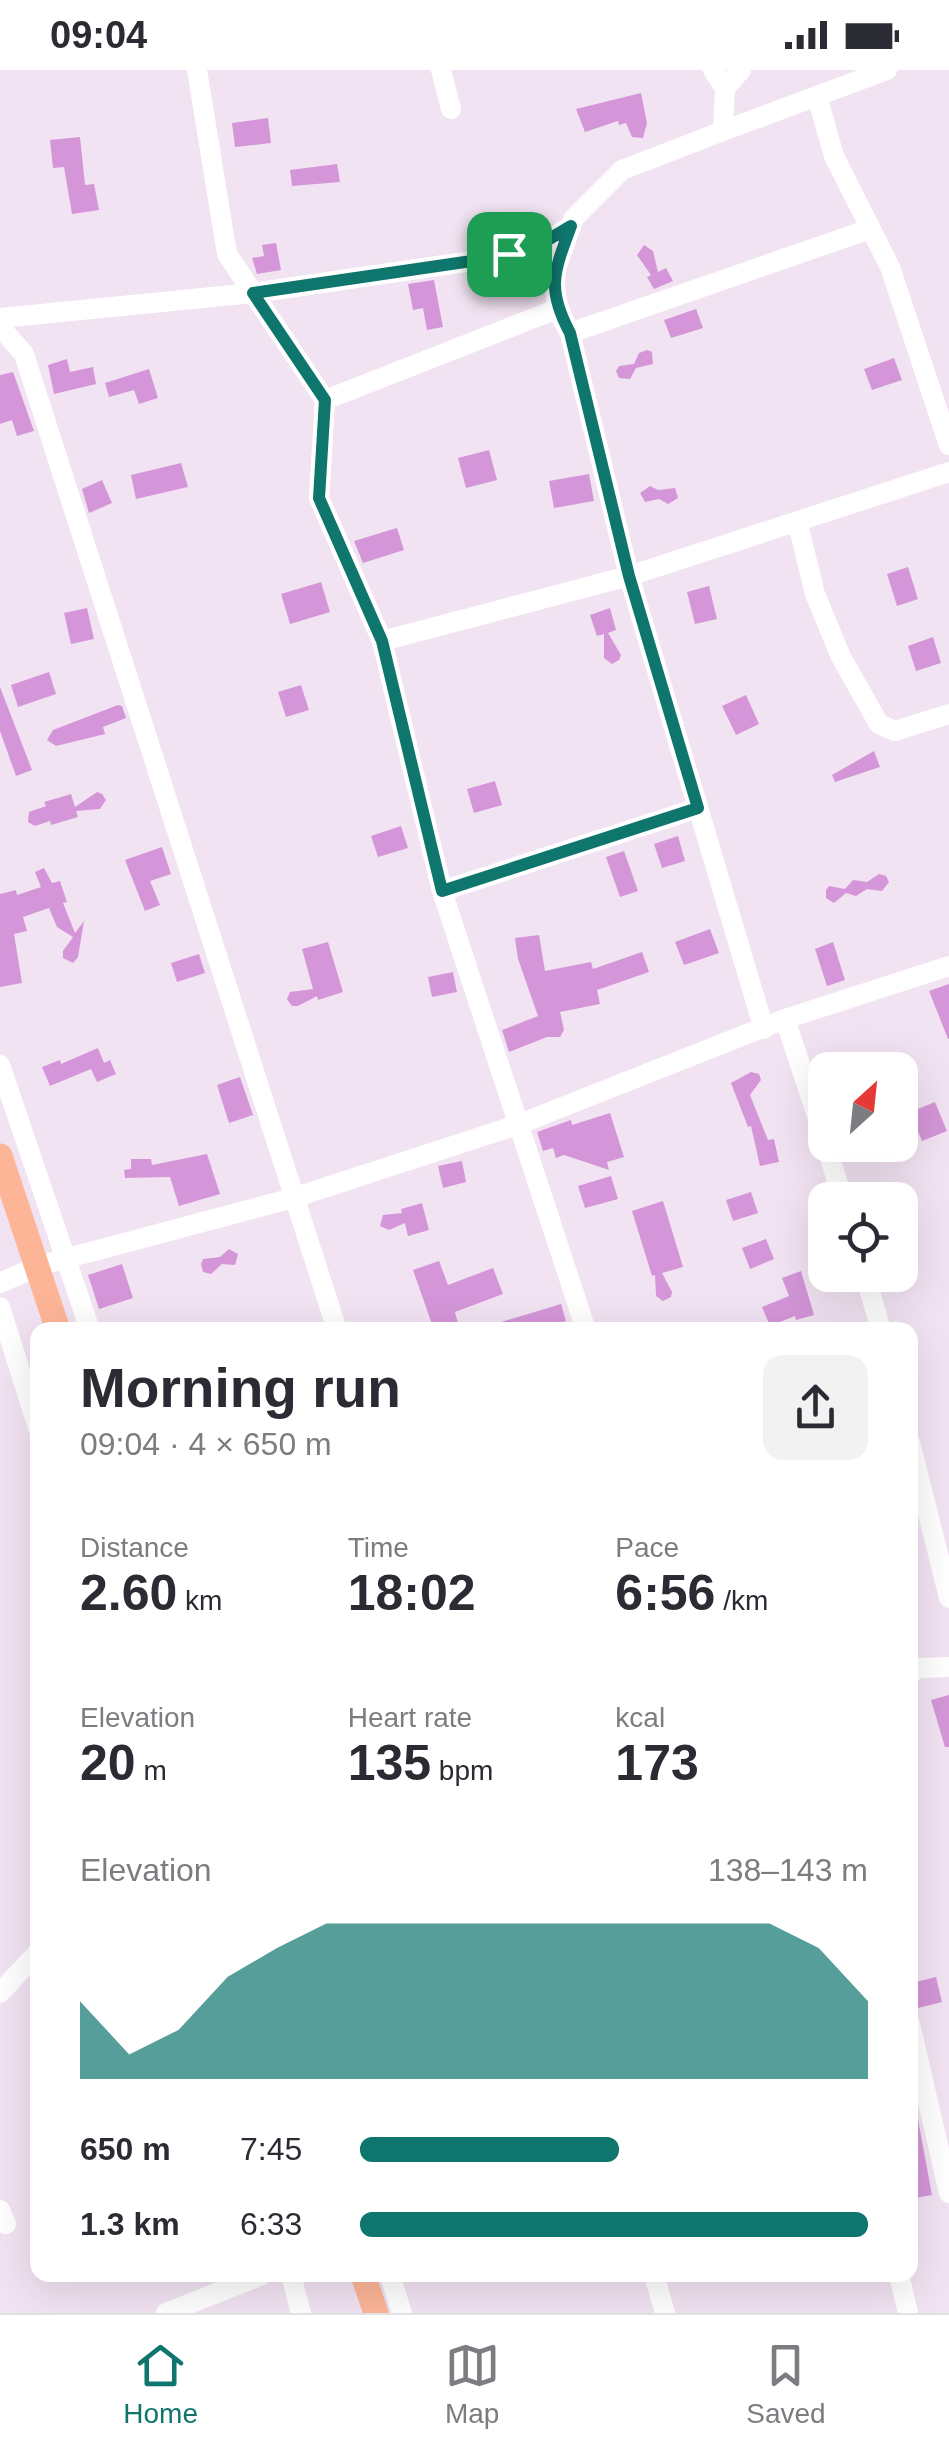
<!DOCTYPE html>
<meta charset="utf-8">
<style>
body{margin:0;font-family:Arial,sans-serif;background:#f2f2f3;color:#2b2b33;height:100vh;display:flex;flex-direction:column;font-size:38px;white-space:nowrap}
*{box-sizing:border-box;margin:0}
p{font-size:32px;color:#7c7c81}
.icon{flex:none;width:55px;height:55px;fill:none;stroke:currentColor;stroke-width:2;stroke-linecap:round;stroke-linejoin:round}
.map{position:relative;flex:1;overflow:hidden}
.sheet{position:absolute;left:30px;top:1252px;width:888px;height:960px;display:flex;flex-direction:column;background:#fff;border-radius:20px;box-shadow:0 10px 40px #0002}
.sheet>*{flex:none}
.needle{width:65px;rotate:27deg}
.buttons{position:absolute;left:808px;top:982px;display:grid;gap:20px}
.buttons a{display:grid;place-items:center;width:110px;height:110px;border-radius:20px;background:#fff;box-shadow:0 10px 40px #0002;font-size:50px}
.pin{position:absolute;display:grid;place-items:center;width:85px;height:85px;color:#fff;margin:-42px;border-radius:20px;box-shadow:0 5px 15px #0006}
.round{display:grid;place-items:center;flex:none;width:105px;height:105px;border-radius:20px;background:#f2f2f3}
.headline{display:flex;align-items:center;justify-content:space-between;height:170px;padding:0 50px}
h1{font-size:55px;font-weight:700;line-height:75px}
.stats{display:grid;grid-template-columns:repeat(3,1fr);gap:15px;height:170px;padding:10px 50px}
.stats div{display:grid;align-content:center}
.stats b{font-size:50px;font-weight:700}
.stats small{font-size:28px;font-weight:400}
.stats p{font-size:28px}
.chart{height:280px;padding:20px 50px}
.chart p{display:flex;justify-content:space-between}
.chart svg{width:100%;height:180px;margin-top:10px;fill:#0f766e;opacity:.7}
ul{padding:0 50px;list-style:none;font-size:32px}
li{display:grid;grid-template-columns:160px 120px 1fr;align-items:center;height:75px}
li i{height:25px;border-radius:12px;background:#0f766e}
.status{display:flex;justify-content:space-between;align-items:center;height:70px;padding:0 50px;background:#fff;direction:ltr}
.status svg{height:28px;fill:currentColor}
.tab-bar{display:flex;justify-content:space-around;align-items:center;height:140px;border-top:2px solid #e1e1e2;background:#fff;font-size:28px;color:#7c7c81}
.tab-bar a{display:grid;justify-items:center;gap:5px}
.tab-bar .current{color:#0f766e}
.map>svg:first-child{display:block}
.building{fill:#d496d8}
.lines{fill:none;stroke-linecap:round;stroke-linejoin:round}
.minor{stroke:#fff;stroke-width:20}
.major{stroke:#fdb597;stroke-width:25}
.route-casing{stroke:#fff;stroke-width:20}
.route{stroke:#0f766e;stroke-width:12}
</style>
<div class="status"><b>09:04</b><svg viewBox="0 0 49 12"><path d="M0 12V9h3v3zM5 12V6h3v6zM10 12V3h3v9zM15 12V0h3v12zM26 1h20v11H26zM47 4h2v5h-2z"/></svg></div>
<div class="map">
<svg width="949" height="2243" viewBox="0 0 949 2243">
<rect width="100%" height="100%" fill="#f2e3f2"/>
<g class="building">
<polygon points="641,23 647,53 643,68 632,67 626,53 619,55 618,51 585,62 576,39"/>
<polygon points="268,48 271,73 235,77 232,53"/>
<polygon points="80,67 85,115 94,114 99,140 72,144 64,97 53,98 50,70"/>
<polygon points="337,94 340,112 292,116 290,100"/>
<polygon points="276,173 281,200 257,204 252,188 264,186 262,175"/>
<polygon points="644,175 653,181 658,202 666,198 673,211 654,219 647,207 651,205 637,185"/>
<polygon points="434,210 443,257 427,260 423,238 413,240 408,214"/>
<polygon points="696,239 703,258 671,268 664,250"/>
<polygon points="647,280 652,282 653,294 636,298 630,309 619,308 616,301 619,296 634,294 639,283"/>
<polygon points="894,288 902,310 872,320 864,299"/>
<polygon points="67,289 70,302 93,297 96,314 54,324 48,295"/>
<polygon points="149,299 158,328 139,334 134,320 109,327 105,313"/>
<polygon points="13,302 34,361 17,366 12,350 0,354 0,305"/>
<polygon points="489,380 497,410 466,418 458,388"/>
<polygon points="181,393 188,417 136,429 131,405"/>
<polygon points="589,404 594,431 554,438 549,411"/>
<polygon points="102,410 112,433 89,443 82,419"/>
<polygon points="650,416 658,420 675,418 678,428 668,434 659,429 645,432 640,423"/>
<polygon points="397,458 404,480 363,493 354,471"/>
<polygon points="908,497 918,529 897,536 887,504"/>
<polygon points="321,512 330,542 290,554 281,524"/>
<polygon points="709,516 717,549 695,554 687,522"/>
<polygon points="87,538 94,569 71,574 64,543"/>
<polygon points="610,538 616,560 608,563 621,585 619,590 612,594 604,588 604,564 597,566 590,545"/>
<polygon points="933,567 941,593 916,601 908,576"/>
<polygon points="49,602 56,624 18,637 11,615"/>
<polygon points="301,615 309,640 286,647 278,622"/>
<polygon points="0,617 32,700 16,706 0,661"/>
<polygon points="746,625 759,654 736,665 722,636"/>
<polygon points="118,635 122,636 126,648 103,657 105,664 56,676 47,670 53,660"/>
<polygon points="874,681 880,697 835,712 832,705"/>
<polygon points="495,711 502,735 474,743 467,719"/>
<polygon points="97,722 102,724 106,730 100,739 76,741 78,747 51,755 50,751 35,756 28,752 29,742 46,736 44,732 71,724 75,737"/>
<polygon points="401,756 408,778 378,787 371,766"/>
<polygon points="678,766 685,791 662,798 654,774"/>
<polygon points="162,777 171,804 150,811 160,835 145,841 125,790"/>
<polygon points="624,781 638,821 620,827 606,787"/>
<polygon points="44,798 52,813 60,811 67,832 63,833 75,863 84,851 78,887 73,893 63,888 63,881 73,867 57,857 49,838 23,847 27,861 14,864 22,913 0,917 0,824 16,820 17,825 41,817 35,802"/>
<polygon points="879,804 886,806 889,812 882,821 867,819 856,826 846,823 834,833 826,828 826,820 829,816 845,819 853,810 867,812"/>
<polygon points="710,859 719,883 684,895 675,872"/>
<polygon points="539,865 545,901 591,892 593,899 642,882 649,902 597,920 600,934 560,942 564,960 560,967 547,967 509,982 502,960 538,946 518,889 515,868"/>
<polygon points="328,872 343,922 318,930 317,926 298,936 292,936 287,929 290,922 313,919 302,879"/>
<polygon points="833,872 845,910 827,916 815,879"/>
<polygon points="199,884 205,903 177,912 171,893"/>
<polygon points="453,902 457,922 432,927 428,907"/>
<polygon points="949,914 949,969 948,969 929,921"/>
<polygon points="98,978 104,993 110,990 116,1004 97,1012 91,999 50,1016 42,997 60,990 61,994"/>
<polygon points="751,1002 759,1004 761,1010 750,1025 768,1070 774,1069 779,1092 760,1096 751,1056 748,1057 731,1013"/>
<polygon points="240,1007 253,1045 229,1053 217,1015"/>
<polygon points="935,1032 947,1061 922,1071 910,1042"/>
<polygon points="610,1043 624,1087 607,1092 609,1100 564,1085 556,1088 553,1078 543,1081 537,1062 571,1050 572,1055"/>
<polygon points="207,1084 220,1124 179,1136 170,1107 125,1108 124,1100 131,1099 131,1089 151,1089 152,1095"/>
<polygon points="462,1091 466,1112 443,1118 438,1096"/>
<polygon points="611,1106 618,1129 585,1138 578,1116"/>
<polygon points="751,1122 758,1143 733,1151 726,1130"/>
<polygon points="663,1131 683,1197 662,1203 672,1222 671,1227 663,1231 656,1226 655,1205 652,1206 632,1141"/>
<polygon points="422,1133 429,1160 408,1166 405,1153 389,1160 380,1156 383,1145 402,1143 401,1139"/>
<polygon points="766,1169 774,1189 750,1199 742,1178"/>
<polygon points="229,1179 238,1184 235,1195 222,1194 211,1204 203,1202 201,1194 203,1189 220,1187"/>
<polygon points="439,1191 448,1215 493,1198 503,1224 455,1242 460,1260 434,1260 413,1200"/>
<polygon points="122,1194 133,1228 99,1239 88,1205"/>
<polygon points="801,1201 814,1245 796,1250 795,1246 770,1256 762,1237 789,1226 782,1208"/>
<polygon points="561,1234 566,1251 536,1260 489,1260 488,1256"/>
<polygon points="949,1625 949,1677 945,1677 931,1630"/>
<polygon points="936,1907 942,1932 918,1938 912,1913"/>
<polygon points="916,2039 932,2125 910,2129 910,2040"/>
</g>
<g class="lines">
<g class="minor">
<polyline points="197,0 227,184 325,330 319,428 382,571 442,821 586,1260"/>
<polyline points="441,0 451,39"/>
<polyline points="713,0 725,18 723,61 887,0"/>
<polyline points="725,18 741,0"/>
<polyline points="817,26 834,86 890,197 949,375"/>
<polyline points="557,239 570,263 629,506 764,959"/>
<polyline points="0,248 253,223 526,183 571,157"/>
<polyline points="0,257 24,284 337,1260"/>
<polyline points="570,263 870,159"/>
<polyline points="325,330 557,239 554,203 574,148 622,100 723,61"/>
<polyline points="798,454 815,524 841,587 879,654 895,661 949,644"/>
<polyline points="382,571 629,506 949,402"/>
<polyline points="442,821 698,738"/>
<polyline points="785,949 825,1070"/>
<polyline points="0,995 90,1260"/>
<polyline points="826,1075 843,1130"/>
<polyline points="865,1205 881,1260"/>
<polyline points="0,1213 38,1196 293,1128 517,1055 785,949 949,896"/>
<polyline points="0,1237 38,1358"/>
<polyline points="910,1372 949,1528"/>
<polyline points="910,1604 919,1598 949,1597"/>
<polyline points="0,1923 38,1882"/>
<polyline points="910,1954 949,2123"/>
<polyline points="0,2140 6,2154"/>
<polyline points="291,2205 301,2243"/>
<polyline points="390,2205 402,2243"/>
<polyline points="654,2205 665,2243"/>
<polyline points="899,2205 908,2243"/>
<polyline points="166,2243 262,2205"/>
</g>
<g class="major">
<polyline points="0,1086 58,1260"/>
<polyline points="363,2205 376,2243"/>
</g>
</g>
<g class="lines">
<defs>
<path id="route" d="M571,156C554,202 546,218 570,263L629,506L698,738L442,821L382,571L319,428L325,330L253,223L526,183Z"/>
</defs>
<use href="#route" class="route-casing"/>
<use href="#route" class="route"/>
</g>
</svg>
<div class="buttons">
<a><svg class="needle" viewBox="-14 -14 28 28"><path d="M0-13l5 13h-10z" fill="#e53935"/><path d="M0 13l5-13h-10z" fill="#7c7c81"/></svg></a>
<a><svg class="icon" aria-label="locate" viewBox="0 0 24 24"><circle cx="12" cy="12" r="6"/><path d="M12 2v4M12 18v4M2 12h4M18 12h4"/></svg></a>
</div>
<div class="pin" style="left:509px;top:184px;background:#1e9e55"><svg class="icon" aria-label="arrive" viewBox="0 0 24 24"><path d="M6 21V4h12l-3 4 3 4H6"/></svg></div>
<section class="sheet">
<div class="headline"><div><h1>Morning run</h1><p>09:04 · 4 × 650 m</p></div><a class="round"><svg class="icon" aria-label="share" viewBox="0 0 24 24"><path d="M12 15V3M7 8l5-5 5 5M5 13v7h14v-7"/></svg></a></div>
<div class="stats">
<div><p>Distance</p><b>2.60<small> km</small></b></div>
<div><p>Time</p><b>18:02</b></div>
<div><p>Pace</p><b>6:56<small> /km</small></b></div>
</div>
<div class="stats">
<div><p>Elevation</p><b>20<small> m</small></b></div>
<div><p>Heart rate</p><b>135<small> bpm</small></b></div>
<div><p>kcal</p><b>173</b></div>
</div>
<div class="chart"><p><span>Elevation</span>138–143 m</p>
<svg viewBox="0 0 160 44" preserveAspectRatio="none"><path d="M0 44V25L10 38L20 32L30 19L40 12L50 6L60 6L70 6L80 6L90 6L100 6L110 6L120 6L130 6L140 6L150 12L160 25V44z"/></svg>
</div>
<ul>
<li><b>650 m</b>7:45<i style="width:51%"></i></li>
<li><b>1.3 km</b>6:33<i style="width:100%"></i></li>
</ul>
</section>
</div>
<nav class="tab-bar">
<a class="current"><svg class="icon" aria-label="home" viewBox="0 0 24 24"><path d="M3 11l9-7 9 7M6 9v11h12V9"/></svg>Home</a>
<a><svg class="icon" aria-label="map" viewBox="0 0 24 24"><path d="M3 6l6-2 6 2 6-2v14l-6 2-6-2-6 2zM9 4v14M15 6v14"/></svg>Map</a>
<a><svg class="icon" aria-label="saved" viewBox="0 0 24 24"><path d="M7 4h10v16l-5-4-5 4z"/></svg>Saved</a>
</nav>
